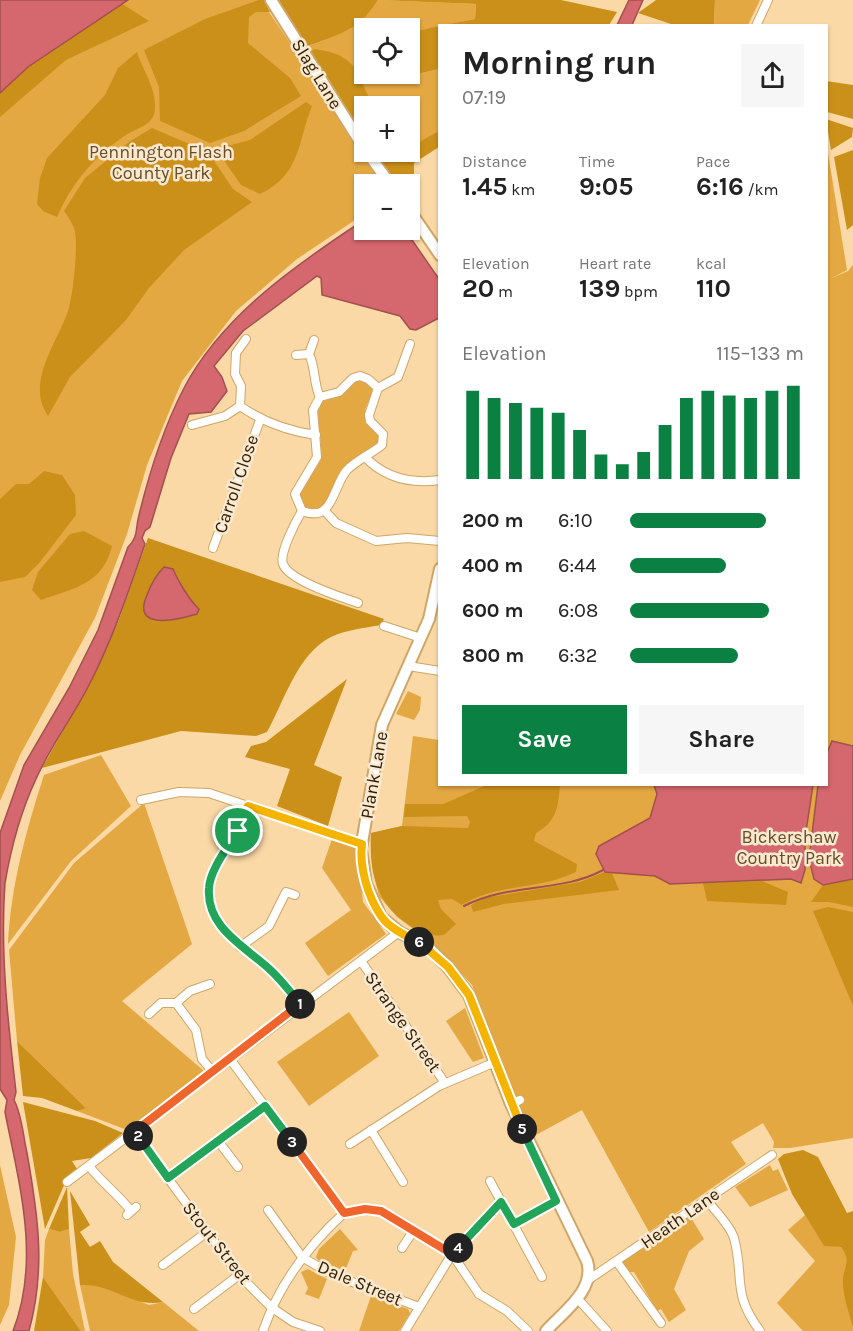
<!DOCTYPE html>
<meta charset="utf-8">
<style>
body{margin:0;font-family:Karla,sans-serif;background:#f6f6f6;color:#222;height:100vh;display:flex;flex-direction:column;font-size:22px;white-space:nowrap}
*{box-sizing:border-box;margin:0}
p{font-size:20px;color:#767676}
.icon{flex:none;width:33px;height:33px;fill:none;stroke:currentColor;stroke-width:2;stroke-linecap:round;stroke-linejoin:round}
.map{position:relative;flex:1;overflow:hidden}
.side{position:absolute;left:438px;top:24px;width:390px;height:762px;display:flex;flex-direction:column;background:#fff;border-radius:0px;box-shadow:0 2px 4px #0004}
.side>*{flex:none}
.controls{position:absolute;left:354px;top:18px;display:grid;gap:12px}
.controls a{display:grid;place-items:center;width:66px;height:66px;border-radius:0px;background:#fff;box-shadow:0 2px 4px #0004;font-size:30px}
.pin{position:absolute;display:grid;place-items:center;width:51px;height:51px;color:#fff;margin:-26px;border:3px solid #fff;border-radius:50%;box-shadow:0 2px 6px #0007}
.km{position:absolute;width:30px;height:30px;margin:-15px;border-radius:50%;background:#222;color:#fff;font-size:16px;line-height:30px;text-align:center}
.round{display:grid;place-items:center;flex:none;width:63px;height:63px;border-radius:0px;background:#f6f6f6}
.headline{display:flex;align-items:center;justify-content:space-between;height:102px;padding:0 24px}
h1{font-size:33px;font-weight:700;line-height:45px}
.stats{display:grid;grid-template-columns:repeat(3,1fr);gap:9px;height:102px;padding:6px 24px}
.stats div{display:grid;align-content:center}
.stats b{font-size:26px;font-weight:700}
.stats small{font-size:16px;font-weight:400}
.stats p{font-size:16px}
.chart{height:168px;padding:12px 24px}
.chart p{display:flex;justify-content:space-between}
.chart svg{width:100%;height:108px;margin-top:6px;stroke:#0b8043;stroke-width:6}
.cta{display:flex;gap:12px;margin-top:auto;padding:12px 24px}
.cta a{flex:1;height:69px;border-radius:0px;background:#0b8043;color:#fff;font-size:24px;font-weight:700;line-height:69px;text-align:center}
.cta a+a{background:#f6f6f6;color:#222}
ul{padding:0 24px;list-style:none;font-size:20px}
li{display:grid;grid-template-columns:96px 72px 1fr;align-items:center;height:45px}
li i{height:15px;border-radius:8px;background:#0b8043}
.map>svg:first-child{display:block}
.green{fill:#e4a842;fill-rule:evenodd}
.forest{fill:#cb9019}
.water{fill:#d5676e;stroke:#a2514e;stroke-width:1.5}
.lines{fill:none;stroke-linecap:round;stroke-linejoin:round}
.stream{stroke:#a2514e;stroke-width:2}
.street-casing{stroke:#cfa666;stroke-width:10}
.secondary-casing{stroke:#cfa666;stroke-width:14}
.street{stroke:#fff;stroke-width:8}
.secondary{stroke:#fff;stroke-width:10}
.split-1-casing{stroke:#fff;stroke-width:12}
.split-2-casing{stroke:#fff;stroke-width:12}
.split-3-casing{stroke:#fff;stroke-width:12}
.split-4-casing{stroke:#fff;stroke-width:12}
.split-5-casing{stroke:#fff;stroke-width:12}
.split-6-casing{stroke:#fff;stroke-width:12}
.split-7-casing{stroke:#fff;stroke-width:12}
.split-8-casing{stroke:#fff;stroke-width:12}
.split-1{stroke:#22a559;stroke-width:8}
.split-2{stroke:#f0652b;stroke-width:8}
.split-3{stroke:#22a559;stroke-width:8}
.split-4{stroke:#f0652b;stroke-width:8}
.split-5{stroke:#22a559;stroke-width:8}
.split-6{stroke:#f5b400;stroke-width:8}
.split-7{stroke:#f5b400;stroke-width:8}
.split-8{stroke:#f5b400;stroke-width:8}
.labels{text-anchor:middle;stroke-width:5;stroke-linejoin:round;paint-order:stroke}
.street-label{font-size:18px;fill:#2c1d02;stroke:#fae9d0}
.park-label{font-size:18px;fill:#674e24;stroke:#fae9d0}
</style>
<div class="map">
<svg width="853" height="1331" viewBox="0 0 853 1331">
<rect width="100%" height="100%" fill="#fbd9a6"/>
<g class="green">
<polygon points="0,0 261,0 384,184 364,184 364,214 297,259 236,311 182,381 147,465 127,534 95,618 20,755 0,801"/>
<path d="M378,0L476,4L475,19L413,32L418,74L439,69L440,131L410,147V106H374L370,99L303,48C334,37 360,29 378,0ZM364,28H410V74H364Z"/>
<polygon points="715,0 760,0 748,25 714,26"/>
<polygon points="827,147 847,270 832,278 848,271 853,265 853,1138 790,1148 773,1148 774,1142 763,1123 731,1142 746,1164 649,1232 582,1110 534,1136 512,1094 472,985 435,945 397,917 379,896 373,871 371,833 402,826 413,736 439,740 440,784 826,784"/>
<path d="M356,380H363L371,385L373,392C371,399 366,404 365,411C365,423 380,429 380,441L340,474L329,502L316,511L305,508L299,498V491C306,480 316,472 320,459C325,440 312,420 321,402L338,396Z"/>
<polygon points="408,691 421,697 420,710 414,720 396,714"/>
<path d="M101,755L131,806L71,861L8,944C11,885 26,831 44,775Z"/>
<polygon points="144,803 192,944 122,1001 204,1071 127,1130 77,1111 85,1107 17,1041 9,950 74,863"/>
<polygon points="332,839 357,846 363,902 386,934 328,976 305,943 351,910 322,868"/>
<polygon points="465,1008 484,1058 473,1062 446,1021"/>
<polygon points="349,1012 379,1056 309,1106 277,1062"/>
<polygon points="0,1165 16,1237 9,1305 0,1325"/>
<polygon points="770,1165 773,1171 778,1169 788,1190 750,1207 735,1187"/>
<polygon points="805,1215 824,1245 841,1247 847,1254 853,1254 853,1331 803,1331 777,1303 815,1261 788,1230"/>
<polygon points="690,1216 704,1239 689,1251 674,1289 686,1310 669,1322 661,1309 657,1311 634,1272 629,1272 622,1262"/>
<polygon points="49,1229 60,1232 69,1229 73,1274 85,1331 81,1331 43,1277 45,1240"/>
<polygon points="340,1229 358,1250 353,1251 345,1271 318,1260 316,1257 319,1249"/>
<polygon points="308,1269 327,1279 319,1299 305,1294 308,1288 301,1272"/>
<polygon points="97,1284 149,1305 163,1302 199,1331 90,1331 80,1285"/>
<polygon points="371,1296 408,1309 410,1313 399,1331 359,1331"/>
</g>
<g class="forest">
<polygon points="259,0 264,0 270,12 256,12 249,17 248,43 290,78 301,96 244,131 210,143 160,121 159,87 144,50 205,19"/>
<path d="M278,0H561L617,12L609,25H444L475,19L476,4L378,0C359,31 335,36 303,48Z"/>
<polygon points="656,0 715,0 714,25 674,25 638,13"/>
<polygon points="121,3 149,21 66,60 0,117 0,93 28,67"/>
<polygon points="439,26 439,69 418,74 410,52 413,32"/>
<path d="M315,49C361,56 354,73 374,106H364V138L307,53Z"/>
<path d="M137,52C143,71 156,87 155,108C155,126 135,128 123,137C93,158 71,184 57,217L43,211L37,204L40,178L47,158L105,95L118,68Z"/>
<polygon points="826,81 853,85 853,119 827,112"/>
<path d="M306,102L312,106C297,144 301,174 260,194L241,185L216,149L250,140Z"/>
<polygon points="826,119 853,128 852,137 831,150"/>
<path d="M152,128L208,152L233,189L252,202L184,250L149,288L126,320L70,377L48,416C25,383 57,343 68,311C73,297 78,247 75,232C74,225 68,217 64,211L85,178L129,142Z"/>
<polygon points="439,131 439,147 414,163 414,174 396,184 374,152 410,152 410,147"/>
<polygon points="853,150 853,225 847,230 834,157"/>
<polygon points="44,471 62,475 75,495 76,515 40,562 25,577 0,582 0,499 16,484 29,484"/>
<path d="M84,531L112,546C103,584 75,588 41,600L32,590L38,572L70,534Z"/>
<path d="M148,538L384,619L381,625C364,628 346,630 331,637C297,654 284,702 267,732L256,736L181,731L42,768L88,686L118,622Z"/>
<polygon points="347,679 314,765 342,777 328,826 277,806 290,769 245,757 251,746 266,742"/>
<path d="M487,785H560C558,808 557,821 536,833L534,841L577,864L576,872C540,890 498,883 462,905L452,899L438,900L441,909L456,924L444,935C428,937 418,932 405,922C375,901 369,869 371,833L402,826L468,828L470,822L467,816L404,817L405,804H443Z"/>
<polygon points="605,872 612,873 619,890 504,904 473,912 471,905 484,898 580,882"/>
<polygon points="853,879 853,907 829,902 811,902 823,885"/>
<polygon points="762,881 788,892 786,905 707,901 703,883"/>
<polygon points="828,907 853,912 853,1006 813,911"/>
<polygon points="17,1041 86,1108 77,1111 42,1098 23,1096"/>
<polygon points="23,1102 95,1121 123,1133 91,1158 72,1161 77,1169 63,1180 65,1183 45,1229"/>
<path d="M803,1150L818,1157L847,1213L853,1211V1327C849,1313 843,1297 843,1283C842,1267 853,1263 841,1247L824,1246L792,1194L778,1159L784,1154Z"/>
<polygon points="67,1187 69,1229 60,1232 49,1229"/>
<path d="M70,1191L90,1225L80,1232L90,1247L100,1241L113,1262L163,1302C131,1308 113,1283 80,1285Z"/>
<polygon points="43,1277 81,1331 34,1331"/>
</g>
<g class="water">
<polygon points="0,0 128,0 28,67 0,93"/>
<polygon points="629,0 643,0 632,25 617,25"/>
<path d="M364,220V230H380L412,240L439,279V318L416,330L410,329L400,316L322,295L321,278L317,276L243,331L214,366L222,377L227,391L211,412L189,414L171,458L150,527L145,531L142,538L145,544C128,593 112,641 88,687C72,718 50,747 36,779C21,811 11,848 5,883C0,953 8,1023 16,1092L14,1100C22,1115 23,1135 27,1153C38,1215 46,1269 29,1331H13C41,1259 19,1184 5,1112L7,1100L0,1089V833L24,765L69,688L98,630L128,547C139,536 135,529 139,515C149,474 164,427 183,390C221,316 297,264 364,220Z"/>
<path d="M164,567L173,569C178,581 190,601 199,609L197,614C177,620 131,631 147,595C151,584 156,575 164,567Z"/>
<polygon points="832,741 853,746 853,879 823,885 814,879 809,859 818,785 826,784 827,753"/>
<polygon points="654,785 813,785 805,838 805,870 801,883 791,879 670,884 655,876 605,872 596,854 599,846 650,818 657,794"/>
</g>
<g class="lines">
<path class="stream" d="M464,906C507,883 561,893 603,870"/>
<defs>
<g id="street">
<polyline points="756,26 768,0"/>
<path d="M246,339L236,353L235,374L241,386L240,406C263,422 288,431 316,435"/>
<polyline points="309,354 314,340"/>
<path d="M296,355L309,354C316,368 313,383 320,397"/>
<path d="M360,376L368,379L378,388L369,415L370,421L383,434L382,445C371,454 357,460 347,470C332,487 334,523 302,511L295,494L317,457L313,410L320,397L339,392L353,378Z"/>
<polyline points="378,388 398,377 410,344"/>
<polyline points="192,425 225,416 240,406"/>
<path d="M365,457C385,478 411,484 440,480"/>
<polyline points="324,510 336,523 376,541 407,538 440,541"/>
<path d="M302,511C296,521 279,553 283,564C289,581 341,597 358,603"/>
<polyline points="213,548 260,420"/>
<polyline points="384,626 421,638"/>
<polyline points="408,666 440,671"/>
<polyline points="141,800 179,792 209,793 362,844"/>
<path d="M248,806C244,815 242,824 238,832C228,849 214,866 209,885C201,923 245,947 267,967C280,979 291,992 301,1005"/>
<polyline points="240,947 269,926 286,892 295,895"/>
<polyline points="361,961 445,1083"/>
<polyline points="176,1003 196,1030 202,1059 213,1072"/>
<polyline points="149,1014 161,1003 176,1003 190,991 210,984"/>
<polyline points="230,1059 344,1213"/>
<polyline points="511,1104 520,1100"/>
<polyline points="371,1130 403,1182"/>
<polyline points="134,1132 239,1275 271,1307 293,1322 320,1331"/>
<polyline points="218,1141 238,1167"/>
<polyline points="350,1144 439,1086 493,1063"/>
<path d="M89,1166C102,1183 118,1194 131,1211"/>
<polyline points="168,1178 265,1106"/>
<polyline points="490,1181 542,1277"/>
<polyline points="67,1182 399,932"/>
<path d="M707,1200C715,1211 730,1225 734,1238C745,1279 731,1292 760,1331"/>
<polyline points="268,1210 302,1257 331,1274 419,1307"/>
<polyline points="344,1213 365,1209 381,1211 395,1218 452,1254 479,1294 507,1311 528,1331"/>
<polyline points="127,1215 136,1207"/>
<polyline points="514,1224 556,1201"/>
<polyline points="402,1248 414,1230"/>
<polyline points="617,1262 661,1323"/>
<polyline points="163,1265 207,1232"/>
<polyline points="588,1280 772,1155"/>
<polyline points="577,1298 607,1331"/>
<polyline points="194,1309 239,1275"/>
<path d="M263,1331C279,1284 308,1246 344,1213"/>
<polyline points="405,1331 452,1254 501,1202"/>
</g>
<g id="secondary">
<polyline points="271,0 364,148"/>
<polyline points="367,152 390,184"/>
<polyline points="410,211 440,255"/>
<path d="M440,569L429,619L382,725L361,849L366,884L381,917L399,932L428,947L448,967L469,995L511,1104L587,1261C596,1290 563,1312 546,1331"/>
</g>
</defs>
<use href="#street" class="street-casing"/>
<use href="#secondary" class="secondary-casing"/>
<use href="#street" class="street"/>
<use href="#secondary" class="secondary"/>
</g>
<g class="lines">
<defs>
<path id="split-1" d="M238,831C229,846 210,869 209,888C206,926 242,945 266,966C279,977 289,990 300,1004"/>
<polyline id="split-2" points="138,1136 134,1132 300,1004"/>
<polyline id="split-3" points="138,1136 168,1178 265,1106 292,1142"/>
<polyline id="split-4" points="292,1142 344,1213 365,1209 381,1211 452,1254 458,1248"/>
<polyline id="split-5" points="458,1248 501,1202 514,1224 556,1201 522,1129"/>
<polyline id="split-6" points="419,942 448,967 469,995 522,1129"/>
<path id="split-7" d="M272,814L362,844C359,867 368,897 381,916C389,928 406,936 419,942"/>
<polyline id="split-8" points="238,831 248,806 272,814"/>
</defs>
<use href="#split-1" class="split-1-casing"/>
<use href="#split-2" class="split-2-casing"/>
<use href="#split-3" class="split-3-casing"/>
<use href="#split-4" class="split-4-casing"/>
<use href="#split-5" class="split-5-casing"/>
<use href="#split-6" class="split-6-casing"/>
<use href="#split-7" class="split-7-casing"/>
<use href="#split-8" class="split-8-casing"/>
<use href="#split-1" class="split-1"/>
<use href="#split-2" class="split-2"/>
<use href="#split-3" class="split-3"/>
<use href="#split-4" class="split-4"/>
<use href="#split-5" class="split-5"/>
<use href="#split-6" class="split-6"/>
<use href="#split-7" class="split-7"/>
<use href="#split-8" class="split-8"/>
</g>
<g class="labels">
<g class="street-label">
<text transform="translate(317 74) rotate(58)" y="6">Slag Lane</text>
<text transform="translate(236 484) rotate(-71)" y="6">Carroll Close</text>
<text transform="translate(374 775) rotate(-80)" y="6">Plank Lane</text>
<text transform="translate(403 1022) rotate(55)" y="6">Strange Street</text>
<text transform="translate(680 1218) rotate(-35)" y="6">Heath Lane</text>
<text transform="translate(217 1243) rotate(52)" y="6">Stout Street</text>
<text transform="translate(360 1283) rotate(23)" y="6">Dale Street</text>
</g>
<g class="park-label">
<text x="161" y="158">Pennington Flash<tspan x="161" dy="21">County Park</tspan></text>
<text x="789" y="843">Bickershaw<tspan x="789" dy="21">Country Park</tspan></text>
</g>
</g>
</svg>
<div class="controls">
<a><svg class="icon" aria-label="locate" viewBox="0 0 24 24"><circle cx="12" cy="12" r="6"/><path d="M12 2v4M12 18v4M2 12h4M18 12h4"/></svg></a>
<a>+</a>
<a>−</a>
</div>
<div class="pin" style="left:238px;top:831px;background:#1e9e55"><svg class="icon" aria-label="arrive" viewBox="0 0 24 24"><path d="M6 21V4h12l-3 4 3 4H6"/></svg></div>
<b class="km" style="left:300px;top:1004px">1</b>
<b class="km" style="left:138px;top:1136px">2</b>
<b class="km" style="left:292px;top:1142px">3</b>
<b class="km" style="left:458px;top:1248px">4</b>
<b class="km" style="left:522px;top:1129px">5</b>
<b class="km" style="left:419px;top:942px">6</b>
<section class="side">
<div class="headline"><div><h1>Morning run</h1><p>07:19</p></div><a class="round"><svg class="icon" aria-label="share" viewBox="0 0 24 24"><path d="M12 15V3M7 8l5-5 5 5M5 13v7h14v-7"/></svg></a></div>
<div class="stats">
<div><p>Distance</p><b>1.45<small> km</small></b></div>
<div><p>Time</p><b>9:05</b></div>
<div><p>Pace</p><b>6:16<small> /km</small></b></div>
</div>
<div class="stats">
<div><p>Elevation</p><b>20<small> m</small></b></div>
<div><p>Heart rate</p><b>139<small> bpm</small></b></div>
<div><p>kcal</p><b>110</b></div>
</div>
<div class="chart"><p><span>Elevation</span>115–133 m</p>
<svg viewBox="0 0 160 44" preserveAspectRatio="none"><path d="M5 44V8M15 44V11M25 44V13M35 44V15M45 44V17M55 44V24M65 44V34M75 44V38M85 44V33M95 44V22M105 44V11M115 44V8M125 44V10M135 44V11M145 44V8M155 44V6"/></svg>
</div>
<ul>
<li><b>200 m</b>6:10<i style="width:78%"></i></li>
<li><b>400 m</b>6:44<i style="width:55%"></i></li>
<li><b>600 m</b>6:08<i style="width:80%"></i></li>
<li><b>800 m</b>6:32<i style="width:62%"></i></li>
</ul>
<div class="cta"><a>Save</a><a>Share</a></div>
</section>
</div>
